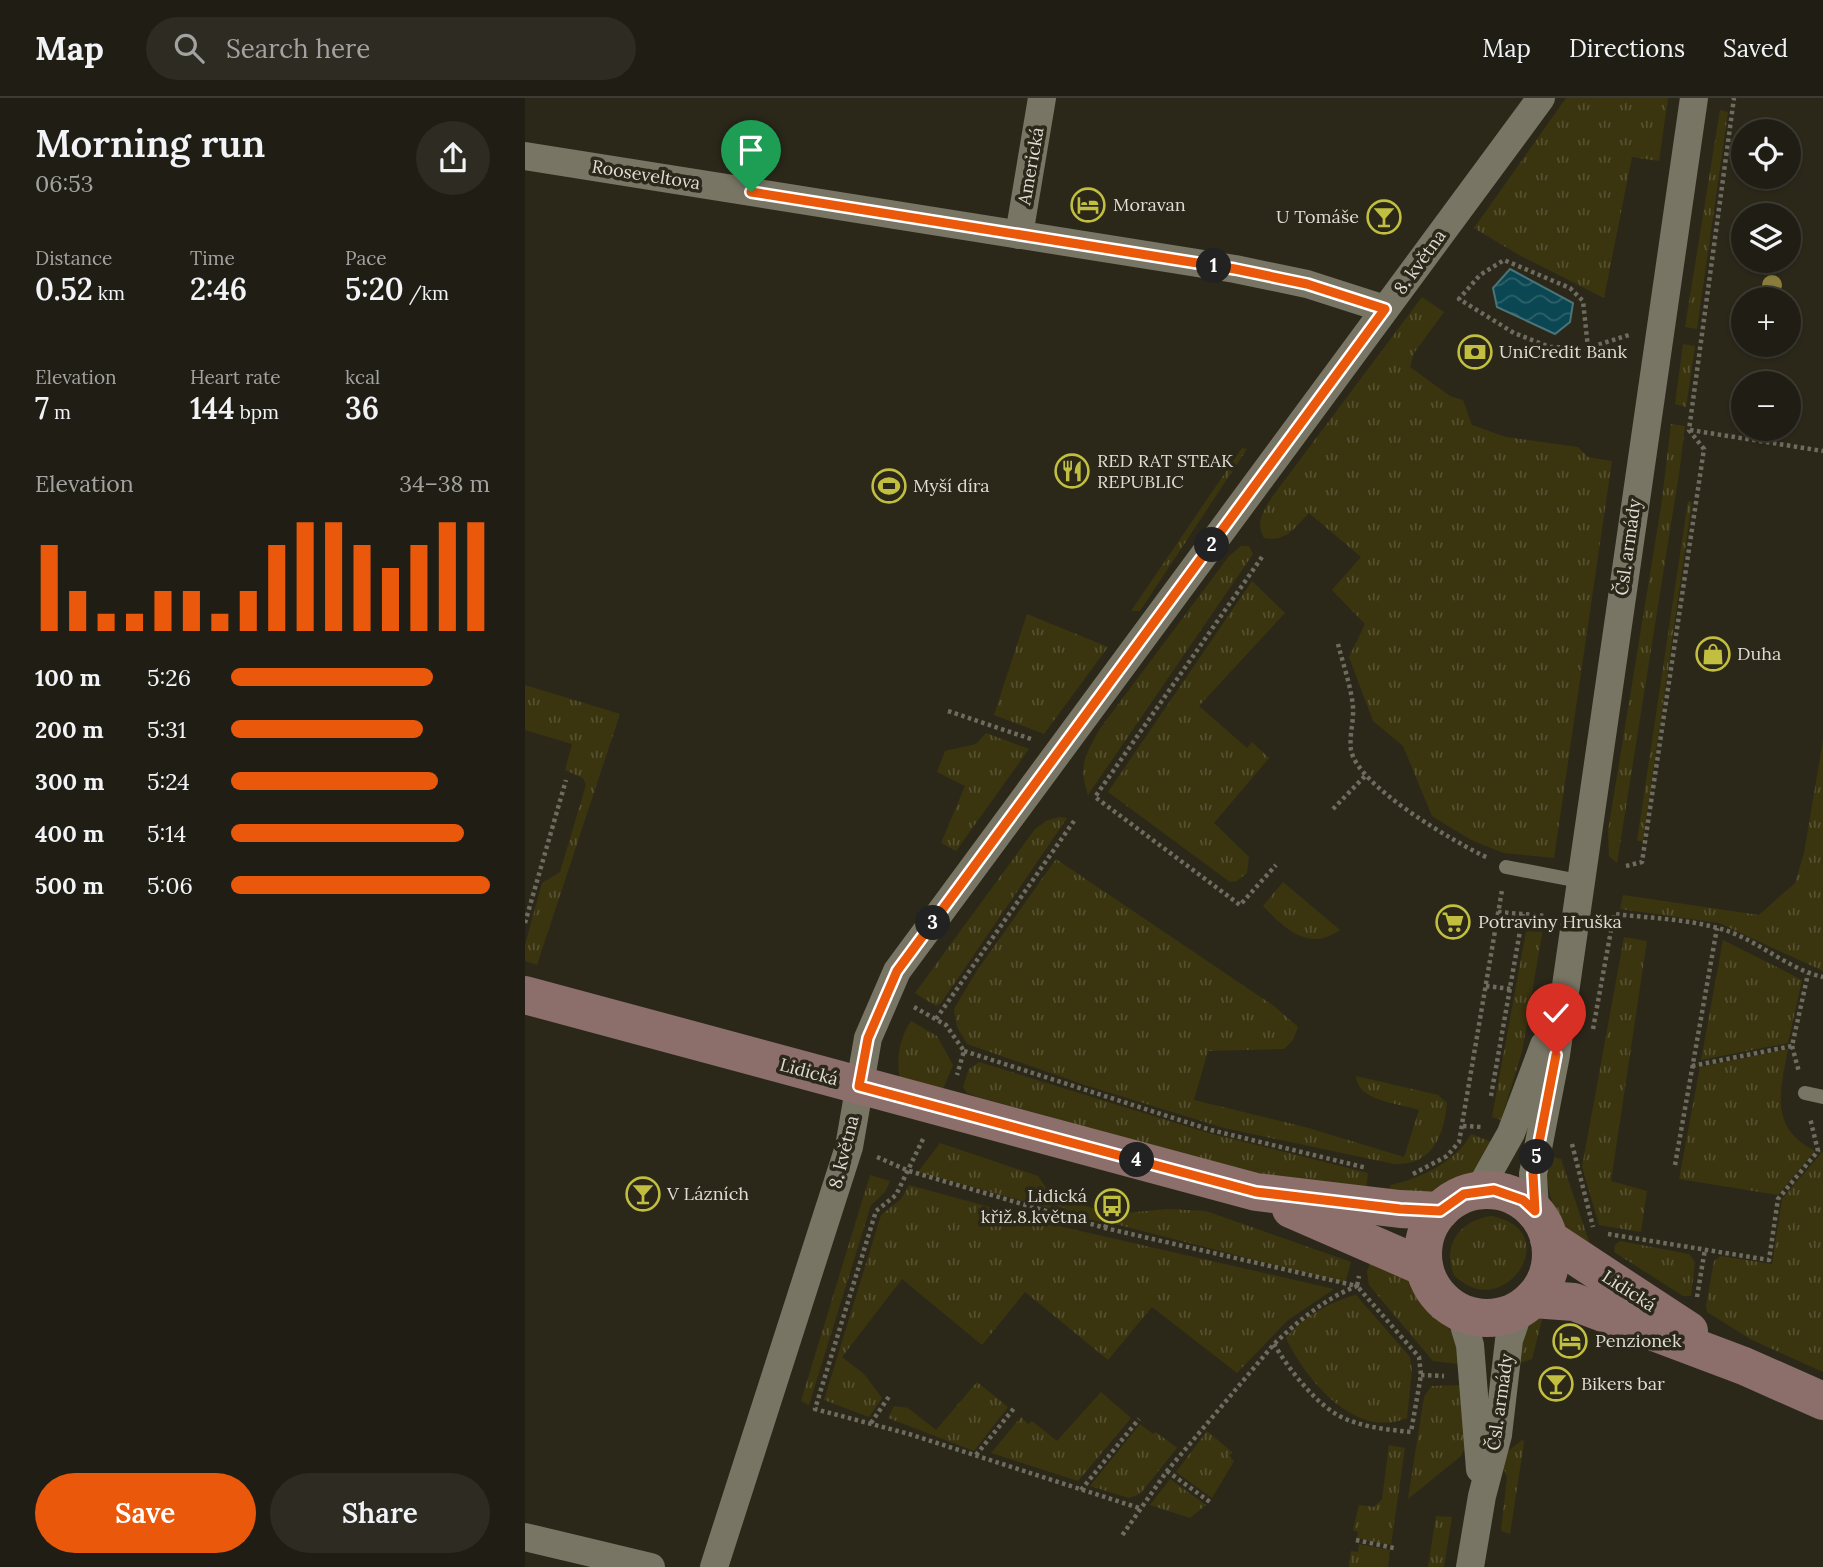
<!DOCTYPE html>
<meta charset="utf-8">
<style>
body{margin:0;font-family:Lora,serif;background:#2d2b22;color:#f1f3f6;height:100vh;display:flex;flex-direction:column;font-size:26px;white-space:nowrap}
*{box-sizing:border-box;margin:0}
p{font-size:23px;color:#a2a2a0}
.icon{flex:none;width:38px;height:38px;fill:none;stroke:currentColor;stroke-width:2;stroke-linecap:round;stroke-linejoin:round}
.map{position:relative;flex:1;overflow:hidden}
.sheet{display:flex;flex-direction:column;background:#201e14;width:525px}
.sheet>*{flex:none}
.buttons{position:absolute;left:1206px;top:21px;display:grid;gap:14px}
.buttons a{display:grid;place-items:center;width:70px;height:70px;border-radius:50%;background:#201e14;box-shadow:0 2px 5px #0004,0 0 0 2px #3d3c34;font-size:35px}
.pin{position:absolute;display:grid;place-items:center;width:60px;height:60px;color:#fff;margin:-72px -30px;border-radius:50% 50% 50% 0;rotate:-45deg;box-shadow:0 0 7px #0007}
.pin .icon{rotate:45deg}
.km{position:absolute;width:35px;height:35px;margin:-18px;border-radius:50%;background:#222;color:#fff;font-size:19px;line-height:35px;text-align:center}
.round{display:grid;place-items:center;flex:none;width:74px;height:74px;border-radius:37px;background:#2d2b22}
.summary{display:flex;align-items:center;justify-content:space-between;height:119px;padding:0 35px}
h1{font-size:38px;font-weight:600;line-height:52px}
.stats{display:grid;grid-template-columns:repeat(3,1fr);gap:10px;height:119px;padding:7px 35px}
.stats div{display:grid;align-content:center}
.stats b{font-size:30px;font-weight:600}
.stats small{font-size:19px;font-weight:400}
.stats p{font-size:19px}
.chart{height:196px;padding:14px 35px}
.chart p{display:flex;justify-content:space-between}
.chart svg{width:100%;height:126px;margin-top:7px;stroke:#ea580c;stroke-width:6}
.primary-button{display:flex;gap:14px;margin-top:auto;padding:14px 35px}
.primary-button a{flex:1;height:80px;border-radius:42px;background:#ea580c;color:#fff;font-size:28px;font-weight:600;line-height:80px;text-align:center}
.primary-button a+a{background:#2d2b22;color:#f1f3f6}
ul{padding:0 35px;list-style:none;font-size:23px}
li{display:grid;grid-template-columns:112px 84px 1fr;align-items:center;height:52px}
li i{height:18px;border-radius:9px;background:#ea580c}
header{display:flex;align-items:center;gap:42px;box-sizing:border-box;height:98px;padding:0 35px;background:#201e14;border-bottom:2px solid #3d3c34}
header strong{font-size:33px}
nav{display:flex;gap:38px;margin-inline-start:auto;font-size:24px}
.search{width:490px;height:63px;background:#2d2b22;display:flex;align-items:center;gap:18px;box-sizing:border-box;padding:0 24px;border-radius:38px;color:#a2a2a0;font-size:26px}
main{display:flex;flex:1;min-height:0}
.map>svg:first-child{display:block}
.grass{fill:url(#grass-tufts)}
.water{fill:url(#water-waves);stroke:#4a7479;stroke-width:2}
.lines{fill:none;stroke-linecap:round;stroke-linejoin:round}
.path{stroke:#6e6b5f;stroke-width:4.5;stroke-dasharray:3.5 3.5;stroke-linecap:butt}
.service{stroke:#787565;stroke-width:14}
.minor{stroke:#787565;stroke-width:28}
.secondary{stroke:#8c6f6b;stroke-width:38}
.tree{fill:#8a7d3c}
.route-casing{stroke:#fff;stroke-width:14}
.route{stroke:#ea580c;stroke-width:9}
.labels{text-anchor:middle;stroke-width:7;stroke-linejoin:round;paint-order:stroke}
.street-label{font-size:18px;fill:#dedcd3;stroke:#2b281a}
.poi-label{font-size:18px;fill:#dedcd3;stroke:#2b281a;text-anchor:start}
</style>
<header>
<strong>Map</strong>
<div class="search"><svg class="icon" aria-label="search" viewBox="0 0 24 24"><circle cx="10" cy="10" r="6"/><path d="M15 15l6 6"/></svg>Search here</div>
<nav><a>Map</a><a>Directions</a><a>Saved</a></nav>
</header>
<main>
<section class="sheet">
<div class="summary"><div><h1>Morning run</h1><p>06:53</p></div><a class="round"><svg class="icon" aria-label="share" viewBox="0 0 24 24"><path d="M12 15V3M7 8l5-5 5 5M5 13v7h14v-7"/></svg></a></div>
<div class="stats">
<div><p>Distance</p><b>0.52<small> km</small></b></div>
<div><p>Time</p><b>2:46</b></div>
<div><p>Pace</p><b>5:20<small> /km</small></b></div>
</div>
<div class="stats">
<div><p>Elevation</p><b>7<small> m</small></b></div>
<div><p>Heart rate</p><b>144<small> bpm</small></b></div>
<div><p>kcal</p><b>36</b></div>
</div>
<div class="chart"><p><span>Elevation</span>34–38 m</p>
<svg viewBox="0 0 160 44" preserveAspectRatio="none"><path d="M5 44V14M15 44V30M25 44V38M35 44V38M45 44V30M55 44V30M65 44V38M75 44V30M85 44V14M95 44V6M105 44V6M115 44V14M125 44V22M135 44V14M145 44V6M155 44V6"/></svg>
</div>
<ul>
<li><b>100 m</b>5:26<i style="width:78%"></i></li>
<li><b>200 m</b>5:31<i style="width:74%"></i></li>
<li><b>300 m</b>5:24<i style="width:80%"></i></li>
<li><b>400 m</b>5:14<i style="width:90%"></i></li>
<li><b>500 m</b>5:06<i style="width:100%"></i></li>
</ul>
<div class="primary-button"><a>Save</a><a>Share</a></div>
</section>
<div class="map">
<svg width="1298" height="1469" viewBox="0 0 1298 1469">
<defs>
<pattern id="grass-tufts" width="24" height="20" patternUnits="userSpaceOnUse" patternTransform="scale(1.75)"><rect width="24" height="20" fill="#3a340f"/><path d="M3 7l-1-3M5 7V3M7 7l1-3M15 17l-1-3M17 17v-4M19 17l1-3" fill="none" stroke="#565131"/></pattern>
<pattern id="water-waves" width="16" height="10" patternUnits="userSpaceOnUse" patternTransform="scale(1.75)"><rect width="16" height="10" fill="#0a4752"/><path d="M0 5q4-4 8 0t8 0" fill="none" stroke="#2d616a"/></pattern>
</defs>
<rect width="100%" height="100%" fill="#2b281a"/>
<g class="grass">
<polygon points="1041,0 1143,0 1134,63 1107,59 1079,200 994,157 949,130"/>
<polygon points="1195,12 1203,14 1172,231 1160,229"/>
<path d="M897,199L919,214L889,255L885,269L925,298L938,302L947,327L981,339L1053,349L1063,359L1087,363L1029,760L979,755L946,742L907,718L878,648L848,623L824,559L840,526L807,492L836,459L784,415C769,430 762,444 739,440C730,424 738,414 747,399Z"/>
<polygon points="1158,246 1170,248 1161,309 1150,306"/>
<polygon points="1146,326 1160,328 1154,376 1092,765 1084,758 1083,733 1136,409"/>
<polygon points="717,350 722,351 615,513 606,513"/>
<polygon points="1163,403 1167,404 1118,743 1112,743"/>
<path d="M716,448H724L728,456L563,697C553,667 560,659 574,632L704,458Z"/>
<polygon points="727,483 760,515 674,608 722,650 727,644 744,660 689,725 724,759 722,775 712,783 705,784 583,694"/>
<polygon points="502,516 583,549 519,636 469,617"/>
<polygon points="0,587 95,616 12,867 0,863 0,847 17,785 35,774 61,687 58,680 40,672 47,646 0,632"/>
<polygon points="461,635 504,651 431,753 416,745 440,688 412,674 420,653 451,646"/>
<polygon points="1298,642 1298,873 1194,825 1095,811 1098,797 1234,817 1270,785 1279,755"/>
<polygon points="534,719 542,720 416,905 411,908 390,895 510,731 521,723"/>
<path d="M531,761L749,908L773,929L768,942L759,951L683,953L669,1002L780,1029L879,1059L894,1012C873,1005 832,1003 831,978L913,997L922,1005C919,1039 906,1068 869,1066L699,1030L563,988L442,946L432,929L429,911L451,874Z"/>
<path d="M758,784L815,832C784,854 760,831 738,808Z"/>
<polygon points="1002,828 1018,830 997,954 976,1022 967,1019"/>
<polygon points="1099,839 1122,843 1086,1083 1122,1093 1116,1134 1074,1127 1057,1069"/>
<polygon points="1198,842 1277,882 1263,945 1176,962"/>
<path d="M386,923L412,938L428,967L414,1001L375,982C371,961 374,941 386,923Z"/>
<path d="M1263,951C1255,994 1244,1030 1290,1053L1253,1097L1154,1081L1175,969Z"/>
<polygon points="454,964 680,1034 843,1075 841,1094 720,1073 453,999 442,995 438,989 444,971"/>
<path d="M946,1036L967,1044C947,1095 909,1098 861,1098L866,1087C896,1080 931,1064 946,1036Z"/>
<polygon points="415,1045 513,1078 524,1094 578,1114 575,1124 393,1074"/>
<polygon points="1298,1053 1298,1274 1227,1242 1182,1214 1181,1208 1189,1163 1196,1158 1247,1166 1257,1101"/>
<path d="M1022,1057L1036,1061L1068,1155C1032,1127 1020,1102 1022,1057Z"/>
<polygon points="345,1077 365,1083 360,1094 346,1107 284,1307 276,1303"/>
<polygon points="384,1087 538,1129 809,1191 763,1222 712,1275 627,1209 583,1262 500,1194 457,1247 377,1181 317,1259 339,1276 357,1300 344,1319 299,1302 356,1117 376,1101"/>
<polygon points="641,1111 681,1113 826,1164 820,1185 590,1126 593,1116"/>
<path d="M966,1118C1043,1132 978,1228 929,1177C917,1147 934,1123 966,1118Z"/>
<polygon points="1095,1143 1164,1156 1170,1164 1166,1198 1158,1198 1089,1154 1090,1147"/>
<polygon points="849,1157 879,1172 901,1206 927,1234 934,1252 934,1266 908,1263 844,1187 842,1173"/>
<path d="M831,1197L885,1259L887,1272L882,1320C830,1342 781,1282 761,1240C775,1221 808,1202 831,1197Z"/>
<polygon points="1018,1218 1007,1261 992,1266 1001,1228"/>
<polygon points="452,1284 483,1309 449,1353 363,1320 369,1308 383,1310 411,1332"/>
<polygon points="939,1287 942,1345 936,1358 883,1401 899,1299 906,1288"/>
<polygon points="576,1294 606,1320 553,1383 466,1355 496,1319 503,1326 507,1323 532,1343"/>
<polygon points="615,1326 628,1336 631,1334 652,1350 615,1396 604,1400 565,1388"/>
<polygon points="682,1333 707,1354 704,1358 709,1363 687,1400 651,1374"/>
<polygon points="998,1341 999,1345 985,1436 976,1433 982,1379 978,1369 982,1354"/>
<polygon points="864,1347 880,1350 866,1447 832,1440 833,1434 828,1432 834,1407 849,1409 857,1401"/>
<polygon points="645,1381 681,1407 665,1420 625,1407"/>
<polygon points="911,1418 927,1419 919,1469 903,1469"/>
<polygon points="834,1446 865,1452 863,1469 824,1469 826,1453 833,1454"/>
</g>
<polygon class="water" points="985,171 1048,205 1045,224 1030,236 972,209 968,190"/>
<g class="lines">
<g class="path">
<polyline points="1063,250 1025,249 989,235 934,201 955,177 979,162 1045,190 1058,203 1063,250 1107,236"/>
<polyline points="1165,332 1298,353"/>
<polyline points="737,459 570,699 715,807 751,767"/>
<path d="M813,546C818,566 826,588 828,609C829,623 824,638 826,652C832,688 931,745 963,760"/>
<polyline points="423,613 506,641"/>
<polyline points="808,711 841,677"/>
<polyline points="1101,768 1117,764 1179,351 1164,332 1209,0"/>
<polyline points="973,814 1021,818"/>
<polyline points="0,825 41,682"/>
<polyline points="961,888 986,891"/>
<polyline points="389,909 421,927 439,953 432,977"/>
<polyline points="411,921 549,723"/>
<path d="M1068,931L1089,816C1124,820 1163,821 1196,831C1232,841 1262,871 1298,879"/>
<polyline points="1267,948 1274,974"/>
<polyline points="439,953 686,1032 842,1070"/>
<polyline points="1167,968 1267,948 1283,876"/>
<polyline points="966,998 998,816"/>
<polyline points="938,1028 958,1029"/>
<polyline points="398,1041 371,1097 351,1113 290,1311 384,1336 614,1410"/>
<polyline points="1047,1046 1068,1129"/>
<path d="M352,1059L384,1073L580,1130L832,1188C801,1200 773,1223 749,1246L642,1373L596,1439"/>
<polyline points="1150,1067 1192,830"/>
<polyline points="888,1076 922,1058 934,1044 977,792"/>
<polyline points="580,1130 587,1108"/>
<polyline points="1083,1136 1244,1162 1253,1101 1293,1053 1285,1020"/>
<polyline points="1172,1199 1180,1151"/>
<path d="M749,1246C764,1272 796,1314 826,1323C845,1330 866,1332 886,1334L896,1277L894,1259L832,1188L834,1178"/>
<polyline points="896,1277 919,1278"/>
<polyline points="346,1325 365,1297"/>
<polyline points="451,1357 490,1309"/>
<polyline points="642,1373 685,1404"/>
<polyline points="556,1392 614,1321"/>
<polyline points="831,1442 869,1450"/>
</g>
<g class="service">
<polyline points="981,769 1054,783"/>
<polyline points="1280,995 1298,999"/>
</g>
<g class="minor">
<polyline points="0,58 710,171 782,186 860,211"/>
<polyline points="494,137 517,0"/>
<polyline points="954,1092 986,1035 1019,947"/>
<polyline points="1010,1113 1008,1076 1031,957 1169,0"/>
<polyline points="935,1214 945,1247 955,1371"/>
<polyline points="0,1439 126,1469"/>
<polyline points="189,1469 324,1049 343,940 372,873 1016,0"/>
<polyline points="945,1469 957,1398 973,1337 984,1242 995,1210"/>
</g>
<g class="secondary">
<polyline points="0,897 731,1094 875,1111 915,1113"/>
<circle cx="962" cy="1156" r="64"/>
<polyline points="766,1111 899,1169"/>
<polyline points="1024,1141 1164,1233"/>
<polyline points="1008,1201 1049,1204 1219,1268 1298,1303"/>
</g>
</g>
<circle class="tree" cx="1247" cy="187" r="10"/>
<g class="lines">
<defs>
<polyline id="route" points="226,94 710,171 782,186 860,211 372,873 343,940 334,988 731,1094 875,1111 915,1113 939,1096 969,1092 998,1102 1010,1113 1008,1076 1031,957"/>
</defs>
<use href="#route" class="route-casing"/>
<use href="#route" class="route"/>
</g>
<defs>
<symbol id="hotel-ring" viewBox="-11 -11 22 22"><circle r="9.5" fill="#2b281a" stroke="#c1be40" stroke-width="1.5"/><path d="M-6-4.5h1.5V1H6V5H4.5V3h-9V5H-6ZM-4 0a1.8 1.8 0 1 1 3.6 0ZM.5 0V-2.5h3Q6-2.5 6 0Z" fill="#c1be40"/></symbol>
<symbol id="bar-ring" viewBox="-11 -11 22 22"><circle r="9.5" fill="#2b281a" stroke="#c1be40" stroke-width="1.5"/><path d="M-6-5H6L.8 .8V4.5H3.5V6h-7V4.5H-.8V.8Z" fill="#c1be40"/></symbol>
<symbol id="bank-ring" viewBox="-11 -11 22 22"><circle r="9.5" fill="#2b281a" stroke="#c1be40" stroke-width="1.5"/><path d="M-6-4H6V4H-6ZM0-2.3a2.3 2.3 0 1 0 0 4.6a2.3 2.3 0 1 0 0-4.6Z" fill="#c1be40"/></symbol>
<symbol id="restaurant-ring" viewBox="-11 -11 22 22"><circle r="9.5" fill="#2b281a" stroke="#c1be40" stroke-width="1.5"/><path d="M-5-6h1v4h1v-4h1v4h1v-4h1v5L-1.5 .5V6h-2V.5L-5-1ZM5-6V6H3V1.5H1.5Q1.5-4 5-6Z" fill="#c1be40"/></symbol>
<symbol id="stadium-ring" viewBox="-11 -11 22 22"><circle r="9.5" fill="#2b281a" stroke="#c1be40" stroke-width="1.5"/><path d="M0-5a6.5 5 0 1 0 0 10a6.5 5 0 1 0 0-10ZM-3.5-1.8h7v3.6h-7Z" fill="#c1be40"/></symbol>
<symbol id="shop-ring" viewBox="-11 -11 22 22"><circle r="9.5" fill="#2b281a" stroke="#c1be40" stroke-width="1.5"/><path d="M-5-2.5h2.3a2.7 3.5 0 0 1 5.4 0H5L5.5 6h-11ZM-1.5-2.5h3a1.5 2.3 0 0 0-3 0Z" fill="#c1be40"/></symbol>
<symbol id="supermarket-ring" viewBox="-11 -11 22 22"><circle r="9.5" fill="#2b281a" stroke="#c1be40" stroke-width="1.5"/><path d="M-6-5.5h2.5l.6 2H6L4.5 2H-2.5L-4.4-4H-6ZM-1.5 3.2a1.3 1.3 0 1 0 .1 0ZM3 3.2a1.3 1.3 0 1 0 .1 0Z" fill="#c1be40"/></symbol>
<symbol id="bus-ring" viewBox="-11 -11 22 22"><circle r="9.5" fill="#2b281a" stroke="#c1be40" stroke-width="1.5"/><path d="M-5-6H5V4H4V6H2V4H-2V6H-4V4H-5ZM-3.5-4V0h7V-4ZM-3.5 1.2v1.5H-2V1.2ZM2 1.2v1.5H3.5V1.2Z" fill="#c1be40"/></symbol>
</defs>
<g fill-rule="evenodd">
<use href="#hotel-ring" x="544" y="88" width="38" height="38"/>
<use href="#bar-ring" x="840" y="100" width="38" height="38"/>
<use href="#bank-ring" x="931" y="235" width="38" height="38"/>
<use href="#restaurant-ring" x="528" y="354" width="38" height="38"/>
<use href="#stadium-ring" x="345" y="369" width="38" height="38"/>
<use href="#shop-ring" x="1169" y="537" width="38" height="38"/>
<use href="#supermarket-ring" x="909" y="805" width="38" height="38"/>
<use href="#bar-ring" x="99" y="1077" width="38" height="38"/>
<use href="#bus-ring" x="568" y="1089" width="38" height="38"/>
<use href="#hotel-ring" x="1026" y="1224" width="38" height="38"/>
<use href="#bar-ring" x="1012" y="1267" width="38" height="38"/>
</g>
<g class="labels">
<g class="street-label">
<text transform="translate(506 68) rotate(-80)" y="6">Americká</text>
<text transform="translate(121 77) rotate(9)" y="6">Rooseveltova</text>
<text transform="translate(895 164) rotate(-54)" y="6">8. května</text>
<text transform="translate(1103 449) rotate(-82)" y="6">Čsl. armády</text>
<text transform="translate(284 974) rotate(15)" y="6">Lidická</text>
<text transform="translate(319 1054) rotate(-76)" y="6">8. května</text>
<text transform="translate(1104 1193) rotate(33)" y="6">Lidická</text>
<text transform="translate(975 1304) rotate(-82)" y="6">Čsl. armády</text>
</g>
<g class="poi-label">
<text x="588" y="113">Moravan</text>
<text x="834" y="125" text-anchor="end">U Tomáše</text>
<text x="974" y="260">UniCredit Bank</text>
<text x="572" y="369">RED RAT STEAK<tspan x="572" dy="21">REPUBLIC</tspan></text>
<text x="388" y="394">Myší díra</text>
<text x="1212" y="562">Duha</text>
<text x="953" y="830">Potraviny Hruška</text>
<text x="142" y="1102">V Lázních</text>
<text x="562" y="1104" text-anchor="end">Lidická<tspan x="562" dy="21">křiž.8.května</tspan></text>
<text x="1070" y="1249">Penzionek</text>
<text x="1056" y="1292">Bikers bar</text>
</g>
</g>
</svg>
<div class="buttons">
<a><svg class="icon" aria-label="locate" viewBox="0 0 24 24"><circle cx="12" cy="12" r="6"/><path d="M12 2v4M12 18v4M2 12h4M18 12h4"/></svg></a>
<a><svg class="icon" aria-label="layers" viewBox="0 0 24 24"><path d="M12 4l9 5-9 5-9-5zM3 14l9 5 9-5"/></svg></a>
<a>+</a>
<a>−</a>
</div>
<div class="pin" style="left:226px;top:94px;background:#1e9e55"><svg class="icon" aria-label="arrive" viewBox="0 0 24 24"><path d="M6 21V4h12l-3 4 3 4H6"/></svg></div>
<div class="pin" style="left:1031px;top:957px;background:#d93025"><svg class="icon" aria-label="check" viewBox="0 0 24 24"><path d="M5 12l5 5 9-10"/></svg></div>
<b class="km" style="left:689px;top:168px">1</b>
<b class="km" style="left:687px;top:447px">2</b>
<b class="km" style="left:408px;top:825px">3</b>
<b class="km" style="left:612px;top:1062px">4</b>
<b class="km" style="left:1012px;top:1059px">5</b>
</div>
</main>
